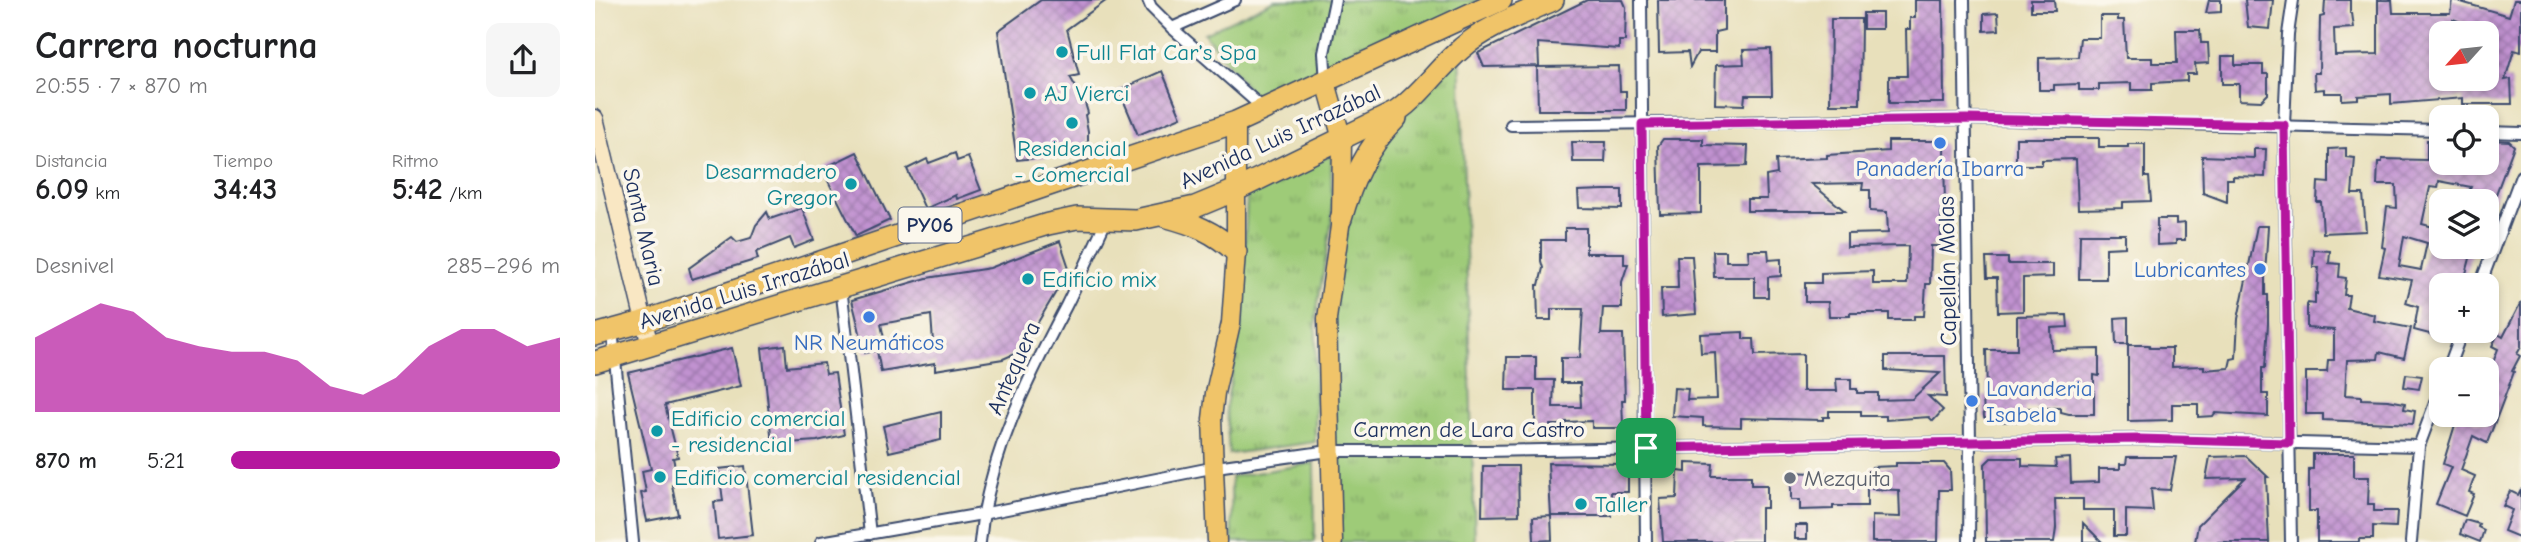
<!DOCTYPE html>
<html lang="es">
<meta charset="utf-8">
<style>
body{margin:0;font-family:"Comic Neue",sans-serif;background:#f6f6f6;color:#202124;height:100vh;display:flex;flex-direction:column;font-size:26px;white-space:nowrap}
*{box-sizing:border-box;margin:0}
p{font-size:23px;color:#757577}
.icon{flex:none;width:38px;height:38px;fill:none;stroke:currentColor;stroke-width:2;stroke-linecap:round;stroke-linejoin:round}
.map{position:relative;flex:1;overflow:hidden}
.panel{display:flex;flex-direction:column;background:#fff;width:595px}
.panel>*{flex:none}
.needle{width:46px;rotate:243deg}
.fabs{position:absolute;left:1834px;top:21px;display:grid;gap:14px}
.fabs a{display:grid;place-items:center;width:70px;height:70px;border-radius:14px;background:#fff;box-shadow:0 4px 10px #0003;font-size:35px}
.pin{position:absolute;display:grid;place-items:center;width:60px;height:60px;color:#fff;margin:-30px;border-radius:14px;box-shadow:0 4px 10px #0006}
.round{display:grid;place-items:center;flex:none;width:74px;height:74px;border-radius:14px;background:#f6f6f6}
.headline{display:flex;align-items:center;justify-content:space-between;height:119px;padding:0 35px}
h1{font-size:38px;font-weight:700;line-height:52px}
.stats{display:grid;grid-template-columns:repeat(3,1fr);gap:10px;height:119px;padding:7px 35px}
.stats div{display:grid;align-content:center}
.stats b{font-size:30px;font-weight:700}
.stats small{font-size:19px;font-weight:400}
.stats p{font-size:19px}
.chart{height:196px;padding:14px 35px}
.chart p{display:flex;justify-content:space-between}
.chart svg{width:100%;height:126px;margin-top:7px;fill:#b5179e;opacity:.7}
ul{padding:0 35px;list-style:none;font-size:23px}
li{display:grid;grid-template-columns:112px 84px 1fr;align-items:center;height:52px}
li i{height:18px;border-radius:9px;background:#b5179e}
main{display:flex;flex:1;min-height:0}
.map>svg:first-child{display:block}
.grass{fill:url(#grass-tufts);stroke:#5c7d6b;stroke-width:2}
.building{fill:url(#building-cross-hatch);fill-rule:evenodd}
.lines{fill:none;stroke-linecap:round;stroke-linejoin:round}
.street-casing{stroke:#3a4a6c;stroke-width:14}
.secondary-casing{stroke:#3a4a6c;stroke-width:19}
.primary-casing{stroke:#3a4a6c;stroke-width:21}
.highway-casing{stroke:#3a4a6c;stroke-width:24}
.street{stroke:#fff;stroke-width:10}
.secondary{stroke:#f9e7c3;stroke-width:16}
.primary{stroke:#f0c469;stroke-width:18}
.highway{stroke:#f0c469;stroke-width:21}
.route-casing{stroke:#fff;stroke-width:14}
.route{stroke:#b5179e;stroke-width:9}
.culture-dot{fill:#0f9aa8;stroke:#fbf7ec;stroke-width:2.5}
.shop-dot{fill:#3f7fe0;stroke:#fbf7ec;stroke-width:2.5}
.worship-dot{fill:#6b7280;stroke:#fbf7ec;stroke-width:2.5}
.labels{text-anchor:middle;stroke-width:7;stroke-linejoin:round;paint-order:stroke}
.shield{fill:#fbf7ec;stroke:#5e6b89;stroke-width:2}
.shield-label{font-size:21px;font-weight:bold;fill:#1b2f5e}
.culture-label{font-size:23px;fill:#0d838f;stroke:#fbf7ec;text-anchor:start}
.street-label{font-size:23px;fill:#1b2f5e;stroke:#fbf7ec}
.shop-label{font-size:23px;fill:#366cbe;stroke:#fbf7ec}
.worship-label{font-size:23px;fill:#5b616d;stroke:#fbf7ec;text-anchor:start}
</style>
<main>
<section class="panel">
<div class="headline"><div><h1>Carrera nocturna</h1><p>20:55 · 7 × 870 m</p></div><a class="round"><svg class="icon" aria-label="share" viewBox="0 0 24 24"><path d="M12 15V3M7 8l5-5 5 5M5 13v7h14v-7"/></svg></a></div>
<div class="stats">
<div><p>Distancia</p><b>6.09<small> km</small></b></div>
<div><p>Tiempo</p><b>34:43</b></div>
<div><p>Ritmo</p><b>5:42<small> /km</small></b></div>
</div>
<div class="chart"><p><span>Desnivel</span>285–296 m</p>
<svg viewBox="0 0 160 44" preserveAspectRatio="none"><path d="M0 44V18L10 12L20 6L30 9L40 18L50 21L60 23L70 23L80 26L90 35L100 38L110 32L120 21L130 15L140 15L150 21L160 18V44z"/></svg>
</div>
<ul>
<li><b>870 m</b>5:21<i style="width:100%"></i></li>
</ul>
</section>
<div class="map">
<svg width="1926" height="542" viewBox="0 0 1926 542">
<defs>
<pattern id="grass-tufts" width="24" height="20" patternUnits="userSpaceOnUse" patternTransform="scale(1.75)"><rect width="24" height="20" fill="#9ecb78"/><path d="M3 7l-1-3M5 7V3M7 7l1-3M15 17l-1-3M17 17v-4M19 17l1-3" fill="none" stroke="#80a566"/></pattern>
<pattern id="building-cross-hatch" width="8" height="8" patternUnits="userSpaceOnUse" patternTransform="scale(1.75)"><rect width="8" height="8" fill="#c192d0"/><path d="M0 0l8 8M0 8l8-8" fill="none" stroke="#9c78ac"/></pattern>
</defs>
<rect width="100%" height="100%" fill="#fbf7ec"/>
<filter id="ink" filterUnits="userSpaceOnUse"><feTurbulence type="fractalNoise" baseFrequency=".0143" numOctaves="2"/><feDisplacementMap in="SourceGraphic" scale="14" xChannelSelector="R" yChannelSelector="G"/><feConvolveMatrix kernelMatrix="1 2 1 2 8 2 1 2 1" color-interpolation-filters="sRGB"/></filter>
<filter id="wash" filterUnits="userSpaceOnUse"><feTurbulence type="fractalNoise" baseFrequency=".00686" numOctaves="4" result="noise"/><feDisplacementMap in="SourceGraphic" scale="28" xChannelSelector="R" yChannelSelector="G"/><feGaussianBlur stdDeviation="1.57" result="paint"/><feColorMatrix in="noise" values="0 0 0 0 0 0 0 0 0 0 0 0 0 0 0 0 0 1.4 0 .05"/><feComposite in="paint" operator="in"/></filter>
<g filter="url(#wash)">
<rect width="100%" height="100%" fill="#e8e0bb"/>
<g class="grass">
<polygon points="680,0 887,0 669,109 609,33"/>
<polygon points="865,49 880,542 738,542 732,319 764,165"/>
<polygon points="736,155 737,219 721,316 720,442 634,454 631,406 647,321 652,195"/>
<polygon points="719,463 720,542 637,542 636,477"/>
</g>
<g id="blocks">
<g class="building">
<polygon points="446,0 512,0 472,29 484,75 475,77 490,103 493,113 490,115 493,131 493,142 489,145 490,153 422,160 403,31"/>
<polygon points="992,0 1028,0 1031,7 1030,41 1024,41 1024,49 943,43 944,66 889,67 883,53"/>
<polygon points="1063,0 1129,0 1129,30 1120,32 1120,52 1103,52 1095,67 1093,52 1064,53"/>
<polygon points="1320,0 1348,0 1349,103 1294,103 1294,76 1312,76 1311,29 1315,29 1315,18 1320,18"/>
<polygon points="1436,0 1459,0 1460,11 1436,11"/>
<polygon points="1614,0 1626,0 1626,12 1611,13"/>
<polygon points="1650,0 1678,0 1675,29 1653,27"/>
<path d="M1730,0H1755V13H1757L1759,28L1739,29L1740,55L1783,54V0H1797L1798,13H1855L1857,0H1859L1914,16L1919,0H1926V52L1919,50L1910,80L1916,79L1917,104H1868V98L1796,104V94L1763,96V99L1747,100V93H1729V89L1720,90L1719,73H1724L1725,17L1729,16ZM1858,19L1892,32V79H1846L1844,38H1846V33H1858Z"/>
<rect x="1268" y="13" width="19" height="16"/>
<polygon points="1403,13 1404,30 1389,31 1389,14"/>
<polygon points="1505,16 1523,16 1523,20 1529,20 1531,58 1557,58 1557,63 1582,63 1581,30 1605,30 1606,43 1613,43 1614,63 1600,64 1601,74 1592,74 1592,81 1557,83 1557,90 1536,90 1536,83 1504,84 1504,90 1484,90 1484,84 1459,85 1459,90 1444,90 1444,58 1483,57 1485,38 1505,38"/>
<polygon points="1236,19 1266,19 1265,104 1235,104"/>
<polygon points="1176,49 1177,95 1150,95 1149,105 1120,104 1121,65 1149,64 1148,50"/>
<polygon points="1627,56 1640,56 1640,65 1668,65 1668,74 1673,74 1673,94 1666,101 1644,100 1644,84 1627,84"/>
<polygon points="1024,66 1025,91 1031,91 1031,110 943,110 942,67"/>
<polygon points="567,71 586,117 543,135 524,90"/>
<polygon points="1421,138 1504,138 1504,147 1533,147 1533,144 1550,144 1550,177 1554,177 1556,201 1528,202 1528,208 1483,209 1481,159 1447,160 1447,165 1421,165"/>
<polygon points="1068,139 1108,139 1108,145 1153,146 1152,166 1106,167 1106,213 1065,214 1063,146"/>
<path d="M1832,140H1846V163H1892L1894,140L1914,141L1919,146L1898,202L1872,196L1876,187L1844,181L1843,188L1835,187L1827,224L1846,229V247H1878L1868,285H1846V337L1819,330L1823,307L1811,303L1817,280L1784,275L1790,248L1787,247L1792,207L1802,208L1801,185H1782L1783,162H1787V159L1832,160ZM1809,236L1832,243L1826,270L1804,266Z"/>
<polygon points="1293,141 1343,141 1349,145 1350,211 1346,211 1346,246 1336,246 1335,284 1331,284 1329,316 1319,316 1319,320 1294,320 1294,313 1255,313 1255,316 1234,316 1233,302 1210,302 1210,283 1226,283 1226,273 1278,271 1278,284 1312,284 1313,246 1252,247 1252,234 1293,233 1292,212 1275,211 1275,190 1267,190 1268,183 1217,184 1250,211 1152,211 1152,199 1172,199 1171,176 1182,174 1181,160 1232,158 1232,155 1293,151"/>
<polygon points="977,142 1011,142 1010,162 978,162"/>
<polygon points="1751,148 1751,157 1760,158 1757,194 1768,194 1771,231 1728,233 1726,202 1722,202 1723,182 1734,183 1734,149"/>
<polygon points="1659,149 1671,149 1670,177 1638,176 1638,179 1632,179 1632,202 1608,193 1607,156 1659,158"/>
<polygon points="262,152 295,220 261,236 227,169"/>
<polygon points="360,153 362,161 373,157 386,190 362,199 361,195 330,209 312,169 332,159 334,163"/>
<polygon points="1009,190 1027,190 1027,209 984,208 983,191"/>
<polygon points="207,208 219,240 199,248 195,238 161,252 163,259 97,279 94,268 137,237 142,242 156,238 161,225 172,212 175,219"/>
<polygon points="1562,219 1581,219 1581,224 1590,223 1590,240 1581,240 1581,244 1562,245"/>
<polygon points="1662,226 1673,226 1670,276 1670,295 1673,295 1673,324 1670,368 1667,368 1667,394 1673,394 1673,416 1620,413 1618,416 1603,417 1603,404 1577,404 1577,420 1533,421 1533,345 1554,345 1555,348 1577,348 1577,367 1609,366 1609,370 1634,368 1636,359 1641,358 1643,319"/>
<polygon points="970,228 991,228 991,253 1029,253 1029,264 1033,264 1027,282 1027,308 1008,308 1006,334 1028,334 1030,400 1027,400 1028,424 1024,428 997,428 997,421 970,422 970,425 955,425 955,428 940,428 940,390 911,390 912,357 941,357 941,380 959,380 958,407 986,407 985,383 966,383 966,358 985,358 988,309 956,309 956,320 943,320 942,285 944,285 948,268 946,261 946,240 970,240"/>
<polygon points="1485,234 1530,234 1530,247 1511,248 1511,279 1484,279"/>
<polygon points="465,241 473,265 462,290 426,351 408,359 340,370 340,363 286,372 282,351 338,342 336,315 286,324 291,348 270,353 257,300 332,278 395,268"/>
<polygon points="1153,250 1173,250 1174,260 1186,259 1186,276 1173,277 1173,297 1160,297 1160,277 1119,277 1118,251 1131,251 1131,261 1154,261"/>
<polygon points="1719,250 1735,251 1734,263 1745,264 1744,277 1751,278 1749,295 1754,295 1752,308 1780,315 1779,321 1816,328 1809,358 1784,352 1783,359 1752,360 1750,395 1766,396 1766,399 1793,400 1810,403 1809,409 1820,411 1818,424 1728,420 1728,414 1711,414 1711,372 1732,372 1733,360 1739,360 1739,330 1712,328 1712,305 1713,303 1720,304 1720,293 1722,294 1724,267 1718,267"/>
<polygon points="1082,256 1097,256 1101,314 1067,317 1066,288 1083,288"/>
<polygon points="1391,258 1413,258 1413,264 1458,264 1458,277 1428,278 1428,311 1403,312 1402,278 1392,278"/>
<polygon points="1926,302 1926,347 1922,354 1925,356 1917,371 1919,372 1892,443 1878,436 1866,470 1880,476 1874,492 1879,494 1870,516 1841,504 1856,467 1848,464 1863,415 1892,425 1892,379 1903,349 1897,346 1903,334 1908,337"/>
<polygon points="1472,315 1473,327 1456,328 1457,350 1504,349 1504,376 1499,375 1499,414 1474,414 1466,412 1466,408 1430,408 1430,421 1394,422 1389,417 1388,396 1392,396 1391,350 1422,350 1422,316"/>
<polygon points="1533,317 1533,344 1521,344 1520,318"/>
<polygon points="1148,332 1148,339 1159,339 1160,355 1208,354 1208,391 1242,391 1241,379 1256,379 1256,389 1262,389 1262,393 1283,393 1283,400 1317,399 1345,373 1290,370 1290,356 1350,356 1351,397 1333,396 1348,410 1338,421 1334,417 1291,420 1291,416 1266,416 1266,411 1234,411 1234,417 1228,417 1228,420 1146,418 1146,427 1108,426 1108,418 1077,416 1079,388 1093,389 1092,400 1122,399 1120,352 1106,353 1105,334"/>
<polygon points="190,345 192,367 229,363 231,374 240,373 249,435 222,441 177,444 167,348"/>
<polygon points="137,348 146,386 70,405 83,457 78,458 84,483 77,485 83,515 52,521 46,493 51,492 47,471 56,469 33,373"/>
<polygon points="1811,374 1827,376 1824,389 1809,387"/>
<polygon points="346,412 346,440 294,452 288,426"/>
<polygon points="1718,454 1759,454 1759,477 1774,477 1773,504 1779,504 1779,511 1802,511 1801,527 1778,526 1778,539 1764,539 1764,542 1722,542 1722,511 1714,511 1714,469 1718,469"/>
<polygon points="1651,456 1673,477 1671,477 1674,542 1600,542 1603,525 1650,478 1611,479 1615,457"/>
<polygon points="1532,457 1581,457 1575,490 1556,489 1558,511 1531,510 1531,536 1519,536 1519,510 1488,510 1488,499 1460,499 1461,528 1459,542 1391,542 1390,464 1396,458 1427,458 1427,466 1461,467 1460,459 1475,458 1476,483 1504,482 1504,469 1525,469 1525,464 1531,464"/>
<polygon points="953,463 1033,464 1033,492 1016,492 1017,516 956,516"/>
<polygon points="1091,463 1118,464 1117,476 1156,476 1156,485 1172,485 1172,508 1166,508 1166,542 1068,542 1065,499 1082,498 1083,471 1091,472"/>
<polygon points="1301,463 1349,463 1355,470 1356,490 1344,490 1343,542 1277,542 1277,516 1305,517 1304,490 1277,489 1277,467 1301,466"/>
<polygon points="150,466 158,535 123,539 119,502 128,501 124,469"/>
<polygon points="888,466 923,466 924,515 887,516"/>
<polygon points="1196,472 1239,474 1239,481 1242,481 1242,484 1272,483 1272,506 1238,506 1238,509 1205,510 1205,500 1196,500"/>
<polygon points="1926,489 1926,538 1909,531 1917,510 1908,506 1915,491 1923,495"/>
<polygon points="956,516 957,540 939,541 938,517"/>
<polygon points="1870,520 1884,524 1883,527 1889,530 1885,542 1865,534"/>
<polygon points="1488,523 1507,542 1488,542"/>
<rect x="1200" y="525" width="12" height="14"/>
</g>
</g>
</g>
<g filter="url(#ink)">
<use href="#blocks" fill-opacity="0" stroke="#3a4a6c" stroke-width="2"/>
<g class="lines">
<defs>
<g id="street">
<polyline points="553,0 556,7 577,28 669,109"/>
<polyline points="1046,0 1051,542"/>
<polyline points="1369,0 1375,441 1374,542"/>
<polyline points="577,28 640,0"/>
<polyline points="731,82 729,53 740,0"/>
<polyline points="916,125 1371,119 1846,130"/>
<polyline points="1892,132 1926,133"/>
<polyline points="1885,285 1926,176"/>
<polyline points="246,287 275,534"/>
<polyline points="17,329 38,542"/>
<polyline points="1853,369 1867,331"/>
<polyline points="226,542 387,514 621,467 734,451 891,451 1544,439 1824,446"/>
<path d="M385,542C393,457 432,380 471,306C485,278 498,248 512,219"/>
<polyline points="1696,542 1689,125 1693,34 1698,0"/>
<polyline points="1816,542 1824,446 1846,387"/>
</g>
<polyline id="secondary" points="0,118 55,346"/>
<g id="primary">
<polyline points="731,82 747,139 746,219 732,319 738,542"/>
<polyline points="622,542 617,419 620,393 636,323 641,252 641,122"/>
</g>
<g id="highway">
<path d="M569,216C599,224 618,231 641,252"/>
<path d="M746,219C757,180 772,147 801,118"/>
<polyline points="0,335 47,322 641,122 906,0"/>
<path d="M0,362L453,224L482,218L541,220L600,207L641,190L801,112C827,94 843,68 867,48C892,26 928,14 958,0"/>
</g>
</defs>
<use href="#street" class="street-casing"/>
<use href="#secondary" class="secondary-casing"/>
<use href="#primary" class="primary-casing"/>
<use href="#highway" class="highway-casing"/>
<use href="#street" class="street"/>
<use href="#secondary" class="secondary"/>
<use href="#primary" class="primary"/>
<use href="#highway" class="highway"/>
</g>
</g>
<g class="lines" filter="url(#ink)">
<defs>
<polygon id="route" points="1371,119 1689,125 1694,443 1544,439 1051,448 1047,124"/>
</defs>
<use href="#route" class="route-casing"/>
<use href="#route" class="route"/>
</g>
<g class="culture-dot">
<circle cx="467" cy="52" r="7"/>
<circle cx="435" cy="93" r="7"/>
<circle cx="477" cy="123" r="7"/>
<circle cx="256" cy="184" r="7"/>
<circle cx="433" cy="279" r="7"/>
<circle cx="62" cy="431" r="7"/>
<circle cx="65" cy="477" r="7"/>
<circle cx="986" cy="504" r="7"/>
</g>
<g class="shop-dot">
<circle cx="1345" cy="143" r="7"/>
<circle cx="1665" cy="269" r="7"/>
<circle cx="274" cy="317" r="7"/>
<circle cx="1377" cy="401" r="7"/>
</g>
<circle class="worship-dot" cx="1195" cy="478" r="7"/>
<g class="labels">
<rect class="shield" x="303.5" y="207.5" width="63" height="35" rx="5"/>
<g class="shield-label">
<text x="335" y="232">PY06</text>
</g>
<g class="culture-label">
<text x="481" y="60">Full Flat Car's Spa</text>
<text x="449" y="101">AJ Vierci</text>
<text x="477" y="156" text-anchor="middle">Residencial<tspan x="477" dy="26">- Comercial</tspan></text>
<text x="242" y="179" text-anchor="end">Desarmadero<tspan x="242" dy="26">Gregor</tspan></text>
<text x="447" y="287">Edificio mix</text>
<text x="76" y="426">Edificio comercial<tspan x="76" dy="26">- residencial</tspan></text>
<text x="79" y="485">Edificio comercial residencial</text>
<text x="1000" y="512">Taller</text>
</g>
<g class="street-label">
<text transform="translate(685 136) rotate(-25)" y="8">Avenida Luis Irrazábal</text>
<text transform="translate(49 227) rotate(77)" y="8">Santa Maria</text>
<text transform="translate(1352 271) rotate(-91)" y="8">Capellán Molas</text>
<text transform="translate(149 290) rotate(-17)" y="8">Avenida Luis Irrazábal</text>
<text transform="translate(418 368) rotate(-66)" y="8">Antequera</text>
<text x="874" y="437">Carmen de Lara Castro</text>
</g>
<g class="shop-label">
<text x="1345" y="176">Panadería Ibarra</text>
<text x="1651" y="277" text-anchor="end">Lubricantes</text>
<text x="274" y="350">NR Neumáticos</text>
<text x="1391" y="396" text-anchor="start">Lavanderia<tspan x="1391" dy="26">Isabela</tspan></text>
</g>
<g class="worship-label">
<text x="1209" y="486">Mezquita</text>
</g>
</g>
</svg>
<div class="fabs">
<a><svg class="needle" viewBox="-14 -14 28 28"><path d="M0-13l5 13h-10z" fill="#e53935"/><path d="M0 13l5-13h-10z" fill="#757577"/></svg></a>
<a><svg class="icon" aria-label="locate" viewBox="0 0 24 24"><circle cx="12" cy="12" r="6"/><path d="M12 2v4M12 18v4M2 12h4M18 12h4"/></svg></a>
<a><svg class="icon" aria-label="layers" viewBox="0 0 24 24"><path d="M12 4l9 5-9 5-9-5zM3 14l9 5 9-5"/></svg></a>
<a>+</a>
<a>−</a>
</div>
<div class="pin" style="left:1051px;top:448px;background:#1e9e55"><svg class="icon" aria-label="arrive" viewBox="0 0 24 24"><path d="M6 21V4h12l-3 4 3 4H6"/></svg></div>
</div>
</main>
